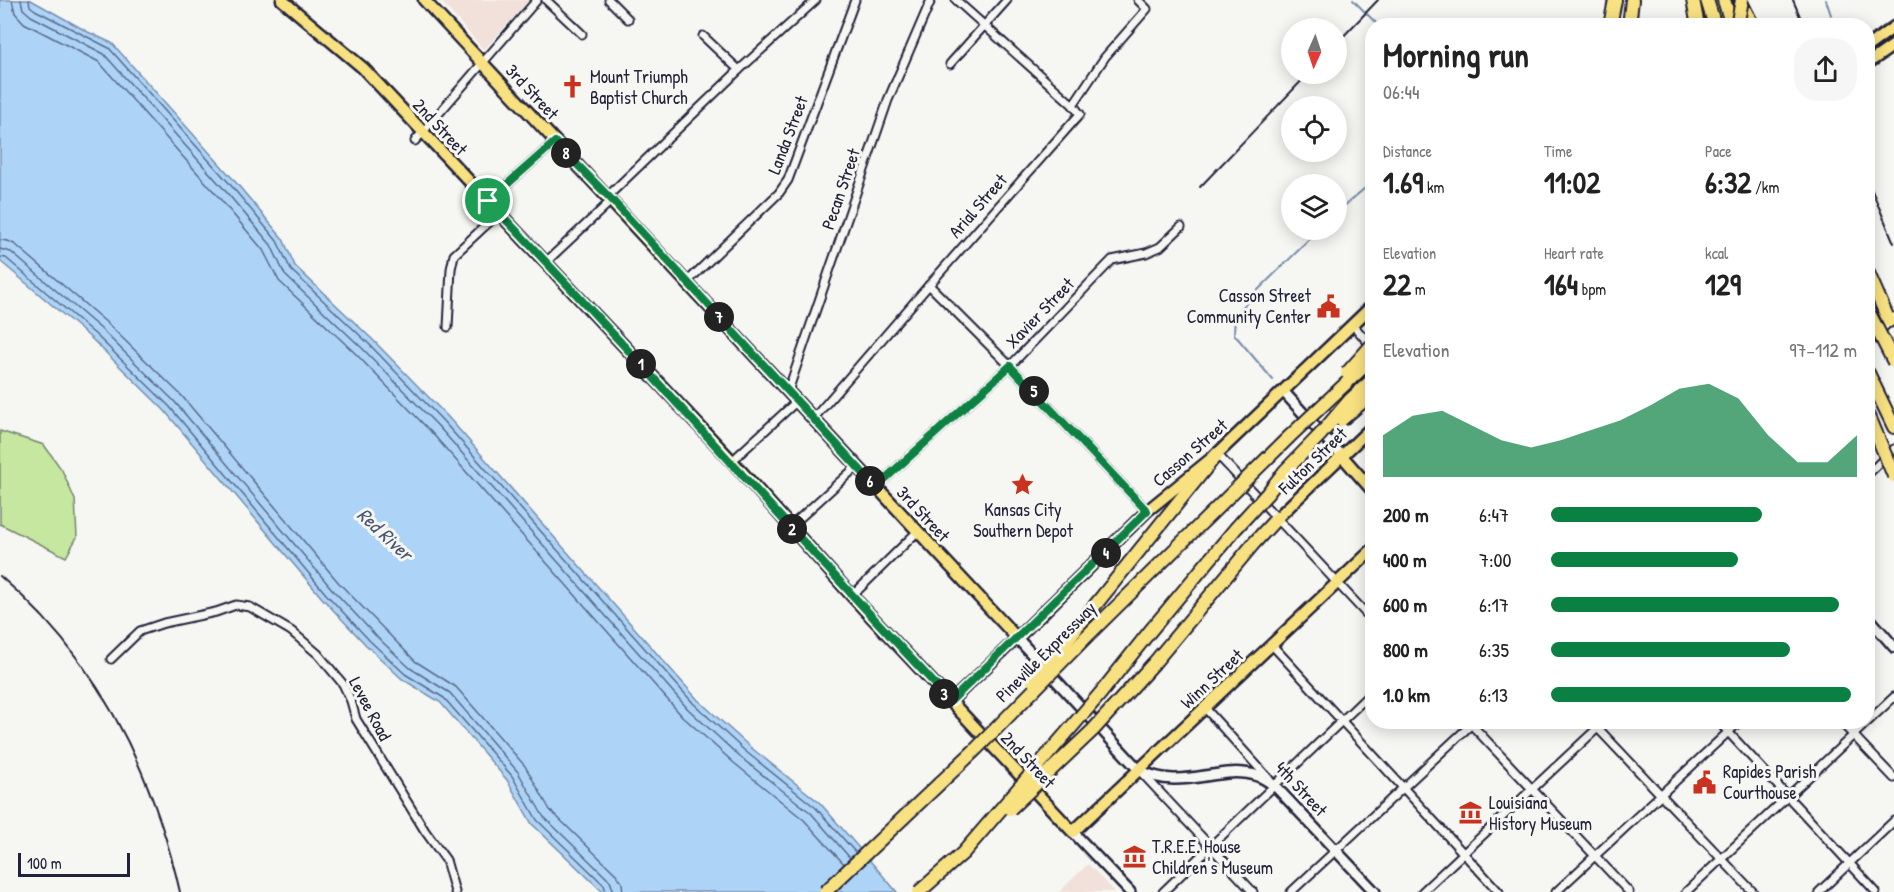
<!DOCTYPE html>
<meta charset="utf-8">
<style>
body{margin:0;font-family:"Patrick Hand",sans-serif;background:#f6f6f6;color:#222;height:100vh;display:flex;flex-direction:column;font-size:22px;white-space:nowrap}
*{box-sizing:border-box;margin:0}
p{font-size:20px;color:#767676}
.icon{flex:none;width:33px;height:33px;fill:none;stroke:currentColor;stroke-width:2;stroke-linecap:round;stroke-linejoin:round}
.map{position:relative;flex:1;overflow:hidden}
.panel{position:absolute;left:1365px;top:18px;width:510px;height:711px;display:flex;flex-direction:column;background:#fff;border-radius:24px;box-shadow:0 3px 15px #0003}
.panel>*{flex:none}
.needle{width:39px;rotate:183deg}
.buttons{position:absolute;left:1281px;top:18px;display:grid;gap:12px}
.buttons a{display:grid;place-items:center;width:66px;height:66px;border-radius:50%;background:#fff;box-shadow:0 3px 15px #0003;font-size:30px}
.scale{position:absolute;left:18px;bottom:15px;width:112px;box-sizing:border-box;padding-left:6px;border:3px solid #22223b;border-top:0;font-size:16px;line-height:21px;white-space:nowrap;color:#22223b;-webkit-text-stroke:4px #f6f6f2;paint-order:stroke}
.pin{position:absolute;display:grid;place-items:center;width:51px;height:51px;color:#fff;margin:-26px;border:3px solid #fff;border-radius:50%;box-shadow:0 2px 6px #0007}
.km{position:absolute;width:30px;height:30px;margin:-15px;border-radius:50%;background:#222;color:#fff;font-size:16px;line-height:30px;text-align:center}
.round{display:grid;place-items:center;flex:none;width:63px;height:63px;border-radius:24px;background:#f6f6f6}
.head{display:flex;align-items:center;justify-content:space-between;height:102px;padding:0 18px}
h1{font-size:33px;font-weight:700;line-height:45px}
.metrics{display:grid;grid-template-columns:repeat(3,1fr);gap:9px;height:102px;padding:6px 18px}
.metrics div{display:grid;align-content:center}
.metrics b{font-size:30px;font-weight:700}
.metrics small{font-size:16px;font-weight:400}
.metrics p{font-size:16px}
.chart{height:168px;padding:12px 18px}
.chart p{display:flex;justify-content:space-between}
.chart svg{width:100%;height:108px;margin-top:6px;fill:#0b8043;opacity:.7}
ul{padding:0 18px;list-style:none;font-size:20px}
li{display:grid;grid-template-columns:96px 72px 1fr;align-items:center;height:45px}
li i{height:15px;border-radius:8px;background:#0b8043}
.map>svg:first-child{display:block}
.built{fill:#f2e1da}
.green{fill:#c5e7a0;stroke:#74846e;stroke-width:1.5}
.water{fill:#add4f7;stroke:#758dac;stroke-width:1.5}
.lines{fill:none;stroke-linecap:round;stroke-linejoin:round}
.shore{stroke:#5a6986;stroke-width:1.5}
.stream{stroke:#758dac;stroke-width:2}
.minor-casing{stroke:#22223b;stroke-width:11}
.secondary-casing{stroke:#22223b;stroke-width:14}
.primary-casing{stroke:#22223b;stroke-width:15}
.motorway-casing{stroke:#22223b;stroke-width:16}
.minor{stroke:#f6f6f2;stroke-width:7}
.secondary{stroke:#f6f6f2;stroke-width:9}
.primary{stroke:#f8e181;stroke-width:10}
.motorway{stroke:#f8e181;stroke-width:12}
.rail{stroke:#22223b;stroke-width:2}
.motorway-bridge-casing{stroke:#22223b;stroke-width:16;stroke-linecap:butt}
.motorway-bridge{stroke:#f8e181;stroke-width:12}
.route-casing{stroke:#fff;stroke-width:12}
.route{stroke:#0b8043;stroke-width:8}
.labels{text-anchor:middle;stroke-width:6;stroke-linejoin:round;paint-order:stroke}
.poi-label{font-size:18px;fill:#22223b;stroke:#f6f6f2;text-anchor:start}
.street-label{font-size:18px;fill:#22223b;stroke:#f6f6f2}
.water-label{font-size:20px;font-style:italic;fill:#4c5773;stroke:#f6f6f2}
</style>
<div class="map">
<svg width="1894" height="892" viewBox="0 0 1894 892">
<rect width="100%" height="100%" fill="#f6f6f2"/>
<filter id="ink" filterUnits="userSpaceOnUse"><feTurbulence type="fractalNoise" baseFrequency=".0167" numOctaves="2"/><feDisplacementMap in="SourceGraphic" scale="12" xChannelSelector="R" yChannelSelector="G"/><feConvolveMatrix kernelMatrix="1 2 1 2 8 2 1 2 1" color-interpolation-filters="sRGB"/></filter>
<g filter="url(#ink)">
<g class="built">
<polygon points="440,0 530,0 484,50"/>
<polygon points="1088,864 1115,892 1059,892"/>
</g>
<polygon class="green" points="0,431 44,445 62,470 75,500 77,537 66,557 0,524"/>
<polygon class="water" points="0,0 31,0 88,32 112,43 233,179 283,239 295,266 372,339 448,417 698,700 749,746 820,803 897,892 603,892 532,824 507,780 440,702 402,679 366,645 322,598 164,410 92,339 0,261"/>
<g class="lines">
<g class="shore">
<polyline points="12,0 15,13 24,23 99,62 216,194 263,250 279,281 357,355 431,432 682,716 734,763 804,820 844,864"/>
<polyline points="21,0 23,9 31,16 104,54 223,188 271,245 285,275 363,349 438,426 688,709 740,757 811,813 850,858"/>
<polyline points="29,0 30,6 35,10 109,48 229,183 277,241 291,270 368,343 443,421 694,704 745,751 816,808 856,853"/>
<polyline points="0,240 8,241 16,245 107,323 181,395 339,583 415,661 456,687 525,766 550,810 617,875 622,883 623,892"/>
<polyline points="0,249 11,252 101,329 174,401 332,589 375,635 410,668 450,693 518,772 543,816 610,881 614,892"/>
<polyline points="0,257 6,258 96,335 169,406 326,594 370,641 405,674 444,698 512,776 537,820 604,885 606,892"/>
</g>
<g class="stream">
<polyline points="1353,0 1379,26"/>
<polyline points="1826,0 1831,15"/>
<polyline points="1336,213 1372,182"/>
<polyline points="1273,380 1234,334 1235,316 1256,292 1319,230"/>
</g>
<defs>
<g id="minor">
<polyline points="546,0 582,34"/>
<polyline points="609,0 628,19"/>
<polyline points="956,0 1073,105"/>
<polyline points="703,36 739,70"/>
<polyline points="950,64 1007,0"/>
<polyline points="415,141 537,0"/>
<polyline points="608,196 739,70 816,0"/>
<polyline points="488,201 555,142"/>
<polyline points="546,262 612,200"/>
<polyline points="687,282 779,193 788,180 855,0"/>
<polyline points="929,285 1010,366 1147,511"/>
<polyline points="1353,325 1372,347"/>
<polyline points="448,327 451,269 454,255 499,213"/>
<polyline points="1868,343 1894,317"/>
<polyline points="788,391 888,100 931,0"/>
<polyline points="813,419 929,285 1080,114 1073,105 1105,57 1147,9 1138,0"/>
<polyline points="1217,454 1372,620"/>
<polyline points="732,461 797,401"/>
<polyline points="1868,474 1894,449"/>
<polyline points="876,487 1010,366 1112,260 1146,253 1160,247 1181,227"/>
<polyline points="790,527 856,467"/>
<polyline points="852,596 917,532"/>
<polyline points="1272,645 1499,892"/>
<polyline points="111,659 140,631 164,623 216,612 236,605 250,607 291,631 318,654 343,684 351,701 356,719 425,831 446,860 455,892"/>
<polyline points="1205,708 1269,779"/>
<polyline points="1469,722 1629,892"/>
<polyline points="1592,722 1753,892"/>
<polyline points="1719,722 1876,892"/>
<polyline points="1841,722 1894,778"/>
<polyline points="1140,771 1253,892"/>
<polyline points="1163,892 1372,692"/>
<polyline points="1291,892 1474,722"/>
<polyline points="1422,892 1604,722"/>
<polyline points="1556,892 1739,722"/>
<polyline points="1686,892 1894,697"/>
<polyline points="1819,892 1894,821"/>
</g>
<g id="secondary">
<polyline points="1283,391 1342,456"/>
<polyline points="1868,617 1894,647"/>
<path d="M951,701L1017,638L1139,770C1182,793 1219,763 1258,776C1264,778 1269,782 1275,786L1375,892"/>
<polyline points="1073,832 1130,892"/>
</g>
<g id="primary">
<polyline points="282,0 363,68 732,461 852,596 1073,832 1372,550"/>
<polyline points="424,0 1017,638 1147,511 1217,454 1372,306"/>
<polyline points="1868,46 1894,27"/>
<polyline points="1868,63 1894,45"/>
<polyline points="1342,456 1372,490"/>
<polyline points="1277,518 1372,427"/>
</g>
<g id="motorway">
<polyline points="1693,0 1698,26"/>
<polyline points="1707,0 1715,26"/>
<polyline points="1724,0 1732,26"/>
<polyline points="1740,0 1753,26"/>
<polyline points="1610,26 1615,0"/>
<polyline points="1629,26 1632,0"/>
<polyline points="1868,273 1889,321"/>
<polyline points="1868,373 1894,427"/>
<polyline points="1076,629 1217,454"/>
<polyline points="1154,663 1254,543 1277,518"/>
</g>
</defs>
<use href="#minor" class="minor-casing"/>
<use href="#secondary" class="secondary-casing"/>
<use href="#primary" class="primary-casing"/>
<use href="#motorway" class="motorway-casing"/>
<use href="#minor" class="minor"/>
<use href="#secondary" class="secondary"/>
<use href="#primary" class="primary"/>
<use href="#motorway" class="motorway"/>
<g class="rail">
<polyline points="1793,0 1804,26"/>
<polyline points="1336,44 1378,0"/>
<polyline points="1868,181 1894,243"/>
<polyline points="1200,187 1308,74"/>
<path d="M0,576C97,658 152,770 180,892"/>
</g>
<defs>
<g id="motorway-bridge">
<polyline points="1737,26 1742,0"/>
<polyline points="1868,311 1894,362"/>
<polyline points="1347,373 1372,345"/>
<polyline points="1868,414 1894,476"/>
<polyline points="1341,420 1372,394"/>
<polyline points="1033,681 1076,629"/>
<polyline points="1010,809 1093,730 1154,663"/>
<polyline points="825,892 976,749 1087,636 1290,436 1372,359"/>
<polyline points="919,892 963,853 1100,694 1151,630 1236,528 1267,494 1285,471 1320,435 1350,400 1372,380"/>
</g>
</defs>
<use href="#motorway-bridge" class="motorway-bridge-casing"/>
<use href="#motorway-bridge" class="motorway-bridge"/>
</g>
</g>
<g class="lines" filter="url(#ink)">
<defs>
<path id="route" d="M555,142L612,200L876,487L1010,366L1147,511L951,701C795,536 645,364 488,201Z"/>
</defs>
<use href="#route" class="route-casing"/>
<use href="#route" class="route"/>
</g>
<defs>
<symbol id="church-bare" viewBox="-9 -9 18 18"><path d="M-1.2-6h2.4v3.5h3.3v2.4h-3.3V6h-2.4V-.1h-3.3v-2.4h3.3Z" fill="#c8321e" stroke="#f6f6f2" stroke-width="2.5" paint-order="stroke"/></symbol>
<symbol id="civic-bare" viewBox="-9 -9 18 18"><path d="M-.6-6.5H3V-4.5H.6V-3L4-1V1h2V6H-6V1h2V-1L-.6-3ZM-1.2 2.5V6h2.4V2.5Z" fill="#c8321e" stroke="#f6f6f2" stroke-width="2.5" paint-order="stroke"/></symbol>
<symbol id="sight-bare" viewBox="-9 -9 18 18"><path d="M0-6L1.8-2.2L6-1.7L2.9 1.2L3.7 5.4L0 3.3L-3.7 5.4L-2.9 1.2L-6-1.7L-1.8-2.2Z" fill="#c8321e" stroke="#f6f6f2" stroke-width="2.5" paint-order="stroke"/></symbol>
<symbol id="museum-bare" viewBox="-9 -9 18 18"><path d="M0-6L6-3V-2H-6V-3ZM-5-1h2V3h-2ZM-1-1h2V3h-2ZM3-1h2V3H3ZM-6 4H6V6H-6Z" fill="#c8321e" stroke="#f6f6f2" stroke-width="2.5" paint-order="stroke"/></symbol>
</defs>
<g fill-rule="evenodd">
<use href="#church-bare" x="556" y="70" width="33" height="33"/>
<use href="#civic-bare" x="1312" y="290" width="33" height="33"/>
<use href="#sight-bare" x="1006" y="468" width="33" height="33"/>
<use href="#civic-bare" x="1688" y="766" width="33" height="33"/>
<use href="#museum-bare" x="1454" y="796" width="33" height="33"/>
<use href="#museum-bare" x="1118" y="840" width="33" height="33"/>
</g>
<g class="labels">
<g class="poi-label">
<text x="590" y="83">Mount Triumph<tspan x="590" dy="21">Baptist Church</tspan></text>
<text x="1311" y="302" text-anchor="end">Casson Street<tspan x="1311" dy="21">Community Center</tspan></text>
<text x="1023" y="516" text-anchor="middle">Kansas City<tspan x="1023" dy="21">Southern Depot</tspan></text>
<text x="1723" y="778">Rapides Parish<tspan x="1723" dy="21">Courthouse</tspan></text>
<text x="1489" y="809">Louisiana<tspan x="1489" dy="21">History Museum</tspan></text>
<text x="1152" y="853">T.R.E.E. House<tspan x="1152" dy="21">Children's Museum</tspan></text>
</g>
<g class="street-label">
<text transform="translate(532 92) rotate(47)" y="6">3rd Street</text>
<text transform="translate(440 127) rotate(47)" y="6">2nd Street</text>
<text transform="translate(788 135) rotate(-69)" y="6">Landa Street</text>
<text transform="translate(841 189) rotate(-71)" y="6">Pecan Street</text>
<text transform="translate(978 206) rotate(-49)" y="6">Arial Street</text>
<text transform="translate(1040 313) rotate(-46)" y="6">Xavier Street</text>
<text transform="translate(1190 453) rotate(-41)" y="6">Casson Street</text>
<text transform="translate(1313 461) rotate(-44)" y="6">Fulton Street</text>
<text transform="translate(923 514) rotate(47)" y="6">3rd Street</text>
<text transform="translate(1046 652) rotate(-45)" y="6">Pineville Expressway</text>
<text transform="translate(1212 679) rotate(-43)" y="6">Winn Street</text>
<text transform="translate(370 709) rotate(62)" y="6">Levee Road</text>
<text transform="translate(1028 760) rotate(47)" y="6">2nd Street</text>
<text transform="translate(1301 789) rotate(47)" y="6">4th Street</text>
</g>
<g class="water-label">
<text transform="translate(385 534) rotate(43)" y="7">Red River</text>
</g>
</g>
</svg>
<div class="buttons">
<a><svg class="needle" viewBox="-14 -14 28 28"><path d="M0-13l5 13h-10z" fill="#e53935"/><path d="M0 13l5-13h-10z" fill="#767676"/></svg></a>
<a><svg class="icon" aria-label="locate" viewBox="0 0 24 24"><circle cx="12" cy="12" r="6"/><path d="M12 2v4M12 18v4M2 12h4M18 12h4"/></svg></a>
<a><svg class="icon" aria-label="layers" viewBox="0 0 24 24"><path d="M12 4l9 5-9 5-9-5zM3 14l9 5 9-5"/></svg></a>
</div>
<div class="scale">100 m</div>
<div class="pin" style="left:488px;top:201px;background:#1e9e55"><svg class="icon" aria-label="arrive" viewBox="0 0 24 24"><path d="M6 21V4h12l-3 4 3 4H6"/></svg></div>
<b class="km" style="left:641px;top:364px">1</b>
<b class="km" style="left:792px;top:529px">2</b>
<b class="km" style="left:944px;top:694px">3</b>
<b class="km" style="left:1106px;top:553px">4</b>
<b class="km" style="left:1034px;top:391px">5</b>
<b class="km" style="left:870px;top:481px">6</b>
<b class="km" style="left:719px;top:317px">7</b>
<b class="km" style="left:566px;top:153px">8</b>
<section class="panel">
<div class="head"><div><h1>Morning run</h1><p>06:44</p></div><a class="round"><svg class="icon" aria-label="share" viewBox="0 0 24 24"><path d="M12 15V3M7 8l5-5 5 5M5 13v7h14v-7"/></svg></a></div>
<div class="metrics">
<div><p>Distance</p><b>1.69<small> km</small></b></div>
<div><p>Time</p><b>11:02</b></div>
<div><p>Pace</p><b>6:32<small> /km</small></b></div>
</div>
<div class="metrics">
<div><p>Elevation</p><b>22<small> m</small></b></div>
<div><p>Heart rate</p><b>164<small> bpm</small></b></div>
<div><p>kcal</p><b>129</b></div>
</div>
<div class="chart"><p><span>Elevation</span>97–112 m</p>
<svg viewBox="0 0 160 44" preserveAspectRatio="none"><path d="M0 44V27L10 19L20 17L30 23L40 29L50 32L60 29L70 25L80 21L90 15L100 8L110 6L120 12L130 27L140 38L150 38L160 27V44z"/></svg>
</div>
<ul>
<li><b>200 m</b>6:47<i style="width:69%"></i></li>
<li><b>400 m</b>7:00<i style="width:61%"></i></li>
<li><b>600 m</b>6:17<i style="width:94%"></i></li>
<li><b>800 m</b>6:35<i style="width:78%"></i></li>
<li><b>1.0 km</b>6:13<i style="width:98%"></i></li>
</ul>
</section>
</div>
